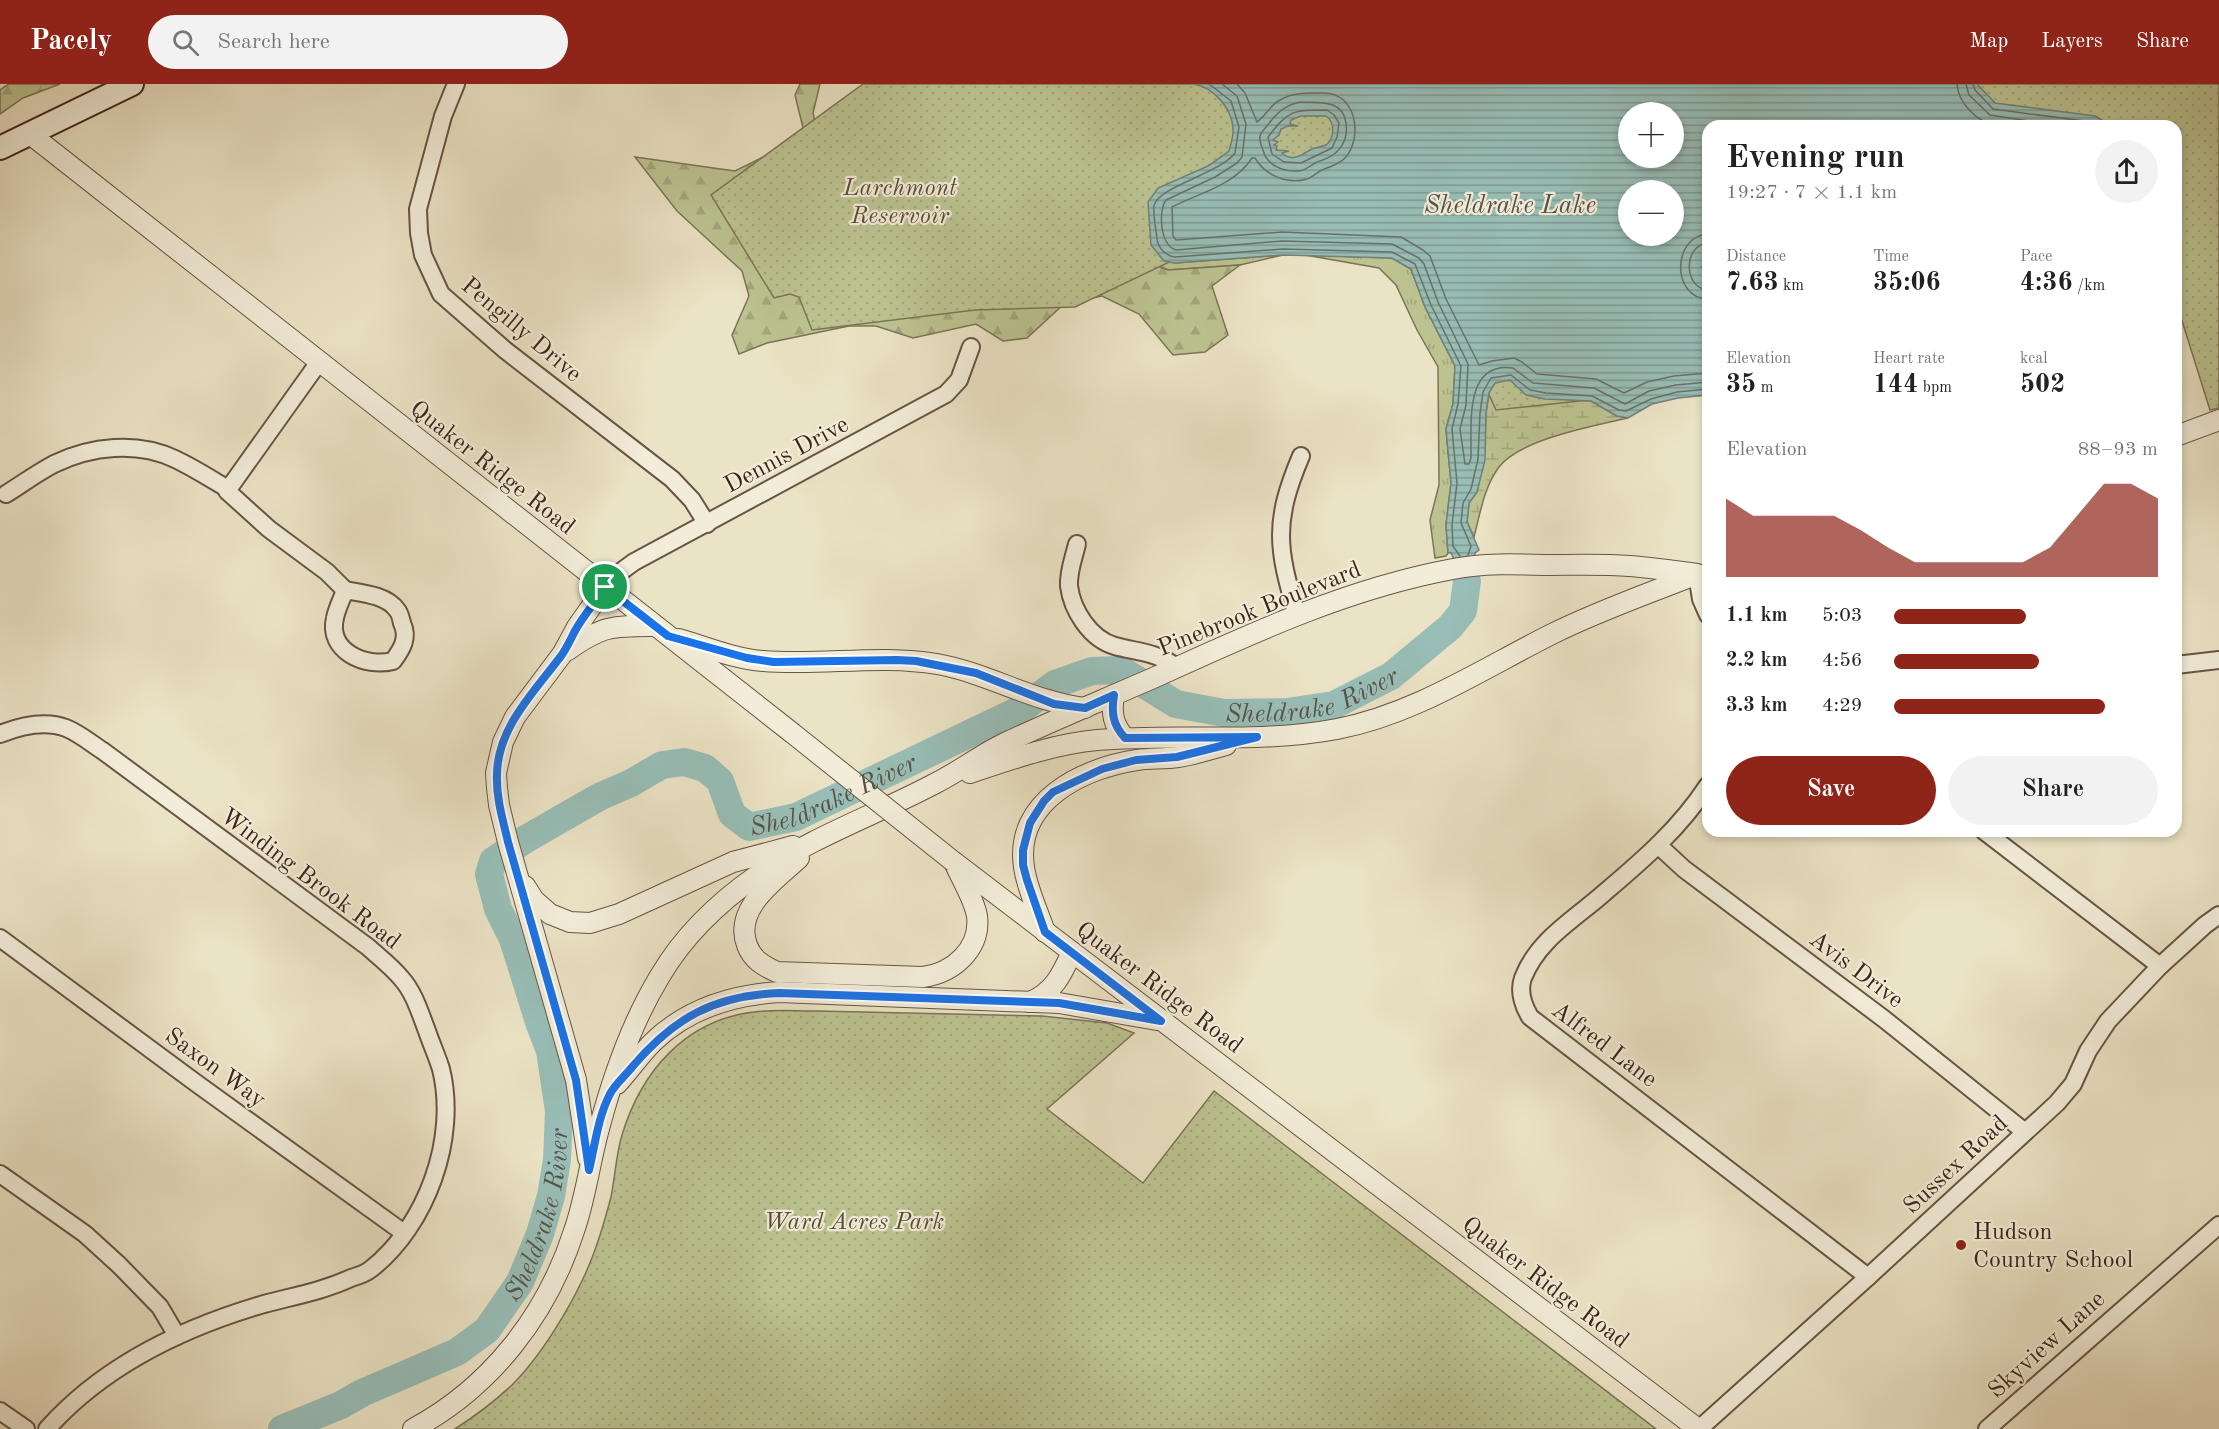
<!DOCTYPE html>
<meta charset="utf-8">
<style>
body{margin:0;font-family:"Old Standard TT",serif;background:#f2f2f2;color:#222;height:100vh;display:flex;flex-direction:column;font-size:22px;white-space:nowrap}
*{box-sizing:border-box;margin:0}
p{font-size:20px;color:#767676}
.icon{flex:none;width:33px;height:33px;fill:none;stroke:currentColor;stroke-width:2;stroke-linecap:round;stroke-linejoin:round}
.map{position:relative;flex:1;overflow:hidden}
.panel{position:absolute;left:1702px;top:36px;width:480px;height:717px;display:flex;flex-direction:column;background:#fff;border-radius:18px;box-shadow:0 3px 9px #0003}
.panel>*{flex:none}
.controls{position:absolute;left:1618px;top:18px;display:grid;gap:12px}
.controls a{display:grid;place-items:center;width:66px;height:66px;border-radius:50%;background:#fff;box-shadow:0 3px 9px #0003;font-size:30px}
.pin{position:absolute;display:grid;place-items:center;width:51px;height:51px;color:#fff;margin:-26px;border:3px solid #fff;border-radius:50%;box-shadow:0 2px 6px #0007}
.round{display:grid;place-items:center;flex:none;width:63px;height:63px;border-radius:32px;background:#f2f2f2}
.summary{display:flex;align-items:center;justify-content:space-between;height:102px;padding:0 24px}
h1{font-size:33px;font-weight:600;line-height:45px}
.metrics{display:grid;grid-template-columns:repeat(3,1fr);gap:9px;height:102px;padding:6px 24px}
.metrics div{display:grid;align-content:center}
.metrics b{font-size:26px;font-weight:600}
.metrics small{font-size:16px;font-weight:400}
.metrics p{font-size:16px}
.chart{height:168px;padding:12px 24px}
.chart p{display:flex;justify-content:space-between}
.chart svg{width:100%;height:108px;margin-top:6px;fill:#8f2418;opacity:.7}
.primary-button{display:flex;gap:12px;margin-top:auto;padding:12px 24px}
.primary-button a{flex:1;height:69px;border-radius:36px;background:#8f2418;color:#fff;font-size:24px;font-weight:600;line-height:69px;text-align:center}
.primary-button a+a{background:#f2f2f2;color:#222}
ul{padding:0 24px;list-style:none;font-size:20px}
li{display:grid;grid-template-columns:96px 72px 1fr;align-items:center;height:45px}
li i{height:15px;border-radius:8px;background:#8f2418}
header{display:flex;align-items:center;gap:36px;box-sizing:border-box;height:84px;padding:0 30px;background:#8f2418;color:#fff}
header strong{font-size:28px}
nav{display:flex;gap:33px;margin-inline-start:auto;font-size:21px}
.search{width:420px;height:54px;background:#f2f2f2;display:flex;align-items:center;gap:15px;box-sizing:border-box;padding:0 21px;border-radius:33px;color:#767676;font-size:22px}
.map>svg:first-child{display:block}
.grass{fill:url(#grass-tufts);stroke:#7c7456;stroke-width:1.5}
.forest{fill:url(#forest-firs);stroke:#7c7456;stroke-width:1.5}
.wetland{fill:url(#wetland-marsh);stroke:#7c7456;stroke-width:1.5}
.park{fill:url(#park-dots);stroke:#7c7456;stroke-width:1.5;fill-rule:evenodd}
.water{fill:url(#water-rules);stroke:#748078;stroke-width:1.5;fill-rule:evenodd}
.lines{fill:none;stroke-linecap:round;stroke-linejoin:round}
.shore{stroke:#6a7168;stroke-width:1.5}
.river{stroke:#98beb7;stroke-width:28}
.minor-casing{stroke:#685445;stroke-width:20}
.tertiary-casing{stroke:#685445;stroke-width:22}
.secondary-casing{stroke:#3d241a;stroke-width:26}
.minor{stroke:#f2edd9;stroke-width:16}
.tertiary{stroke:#f2edd9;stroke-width:20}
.secondary{stroke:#f2edd9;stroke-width:22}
.tertiary-bridge-casing{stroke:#685445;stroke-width:22;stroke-linecap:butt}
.tertiary-bridge{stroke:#f2edd9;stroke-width:20}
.route-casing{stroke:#fff;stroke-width:12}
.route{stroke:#1a73e8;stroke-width:8}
.poi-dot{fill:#8f2418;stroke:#f2edd9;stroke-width:2}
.labels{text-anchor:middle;stroke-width:4.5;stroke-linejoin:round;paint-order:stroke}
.park-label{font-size:24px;font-style:italic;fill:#5d4c38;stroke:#f2edd9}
.street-label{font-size:24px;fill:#3d241a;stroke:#f2edd9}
.poi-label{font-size:24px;fill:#3d241a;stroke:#f2edd9;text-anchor:start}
.water-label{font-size:26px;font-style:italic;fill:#585249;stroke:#f2edd9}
</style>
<header>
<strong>Pacely</strong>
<div class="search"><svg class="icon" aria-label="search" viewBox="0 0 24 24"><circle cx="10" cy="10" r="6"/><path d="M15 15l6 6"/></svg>Search here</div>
<nav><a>Map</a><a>Layers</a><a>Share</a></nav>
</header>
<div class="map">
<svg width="2219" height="1345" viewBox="0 0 2219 1345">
<defs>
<pattern id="grass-tufts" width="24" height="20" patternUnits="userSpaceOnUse" patternTransform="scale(1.5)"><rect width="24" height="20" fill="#bcc391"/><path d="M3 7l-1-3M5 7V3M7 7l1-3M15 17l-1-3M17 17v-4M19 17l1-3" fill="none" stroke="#a2a77c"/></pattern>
<pattern id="forest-firs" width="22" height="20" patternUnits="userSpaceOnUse" patternTransform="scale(1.5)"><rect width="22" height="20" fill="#bcc391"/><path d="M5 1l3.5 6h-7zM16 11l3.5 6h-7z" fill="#a2a77c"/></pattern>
<pattern id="wetland-marsh" width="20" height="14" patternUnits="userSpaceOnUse" patternTransform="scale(1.5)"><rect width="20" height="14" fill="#bcc391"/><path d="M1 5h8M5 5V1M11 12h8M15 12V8" fill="none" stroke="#a2a77c"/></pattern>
<pattern id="park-dots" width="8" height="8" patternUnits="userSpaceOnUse" patternTransform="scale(1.5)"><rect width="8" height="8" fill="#bcc391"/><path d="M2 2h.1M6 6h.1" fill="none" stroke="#a2a77c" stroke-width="1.8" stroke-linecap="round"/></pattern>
<pattern id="water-rules" width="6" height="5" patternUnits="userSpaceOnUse" patternTransform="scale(1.5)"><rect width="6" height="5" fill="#98beb7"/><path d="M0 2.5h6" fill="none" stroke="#7d9a94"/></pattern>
</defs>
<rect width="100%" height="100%" fill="#ebe3c5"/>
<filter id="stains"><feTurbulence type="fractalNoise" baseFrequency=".00333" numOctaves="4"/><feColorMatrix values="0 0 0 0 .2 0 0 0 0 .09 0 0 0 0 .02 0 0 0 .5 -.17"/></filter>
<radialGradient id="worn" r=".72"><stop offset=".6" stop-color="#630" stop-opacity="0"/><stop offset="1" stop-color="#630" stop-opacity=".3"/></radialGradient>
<g class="grass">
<polygon points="1193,0 1175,179 1283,171 1240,181 1168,186 1150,178"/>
<polygon points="1305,171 1392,174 1411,185 1425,223 1455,282 1453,320 1446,345 1451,399 1446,441 1448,469 1446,472 1435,474 1430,436 1439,401 1438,283 1417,246 1396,201 1379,184"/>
</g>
<g class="forest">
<polygon points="9,0 60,0 23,14 0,30 0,6"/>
<polygon points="800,0 820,0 813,29 820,58 1168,186 1240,181 1212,202 1228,251 1205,268 1173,271 1139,230 1102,212 1064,220 1027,254 1003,257 976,240 913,254 876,242 849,242 767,259 739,270 732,251 749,212 742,187 677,127 635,73 735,87 805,52 795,11"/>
</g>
<path class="wetland" d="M1489,309L1591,317L1617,332L1628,334C1593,342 1521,355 1499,383C1484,403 1480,430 1474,453L1467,438L1469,419L1477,408L1484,376L1486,329Z"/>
<g class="park">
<path d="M863,0H2219V324L2210,326L2177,221L2176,42H1708V303L1496,326L1429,179L1295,118L1075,223L975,226L812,246L799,213L790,210L774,214L711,111ZM1629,28H1674V74H1629ZM1629,106H1674V152H1629Z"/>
<path d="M817,927L1042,932L1107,939L1134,949L1047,1025L1143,1099L1214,1007L1656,1345H455C475,1332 495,1317 512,1301C546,1267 584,1202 598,1157C603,1143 607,1128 611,1113C615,1093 616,1071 622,1051C641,988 685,936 754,928C774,925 796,927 817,927Z"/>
</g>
<path class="water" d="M1193,0H1977L1995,19L2095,32L2112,42H1708V165L1702,183L1706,193L1708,194V311L1678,314L1652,320L1628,334L1617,332L1591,317L1545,315L1526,311L1510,296L1495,299L1489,309L1486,329L1485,376L1477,408L1469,419L1467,438L1479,466L1475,469L1473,492L1467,497L1463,493L1451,469H1448L1446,441L1451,399L1446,345L1453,320L1455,282L1425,223L1411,185L1392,174L1283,171L1175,179L1164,177L1151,161L1148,118L1158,104L1208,82L1229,67C1231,60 1234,51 1233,43C1231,23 1213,3 1193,0ZM1629,28H1674V74H1629ZM1326,32C1335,38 1335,54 1326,61C1322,63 1317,63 1312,65C1302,70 1293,79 1282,69L1289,67L1276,66L1277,62L1274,61L1278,58L1273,56L1279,51L1281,45L1288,42H1298L1290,40L1291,36L1301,32ZM1629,106H1674V152H1629Z"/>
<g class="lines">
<g class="shore">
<path d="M1209,0L1231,17L1239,43L1235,69C1221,89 1157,103 1154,122C1153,132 1156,145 1157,155C1158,164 1166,172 1175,173L1283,165L1392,168L1415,180L1431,221L1461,282L1458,320L1452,345L1457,399L1452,441L1453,462L1460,472"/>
<path d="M1222,0L1237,12L1246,40L1242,73L1237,79L1215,93L1166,116C1158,127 1160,161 1176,166L1282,157L1392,160L1419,174L1424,180L1438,218L1468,280L1466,321L1460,345L1465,380H1469L1471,374C1472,342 1463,277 1513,284L1533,299L1594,304L1625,320L1649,307L1676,301L1708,298"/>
<path d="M1237,0L1245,9L1257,38C1265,33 1270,21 1280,16C1293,8 1309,9 1324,9C1356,9 1363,52 1346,73C1339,81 1331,82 1322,86C1317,88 1313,93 1307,95C1287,101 1265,91 1255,74H1252C1235,101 1199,109 1172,123L1173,152L1176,156L1282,148L1401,153L1423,166L1430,172L1446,215L1479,281L1492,277L1514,274L1522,278L1537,290L1596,295L1624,309L1647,298L1674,292L1708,289"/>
<path d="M1957,0C1958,19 1978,39 1997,42"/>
<polyline points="1966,0 1969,11 1990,31 2062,42"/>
<polyline points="1973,0 1975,6 1993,25 2092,38 2100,42"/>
<path d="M1301,18C1319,19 1343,15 1346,39C1349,59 1337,72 1320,77C1312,79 1308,86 1299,87C1284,88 1267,82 1263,66C1261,61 1259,57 1260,52C1261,48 1265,44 1268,41C1276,29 1287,20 1301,18Z"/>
<path d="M1327,26L1334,31L1339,39L1337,53L1332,64L1301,79L1284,78L1272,70L1268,53C1289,26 1292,26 1327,26Z"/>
<path d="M1708,150C1672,152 1671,214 1708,215"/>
<path d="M1708,159C1683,161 1683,204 1708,206"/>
<polyline points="1468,471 1471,462 1461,439 1463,419 1471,405 1478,375 1480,329 1483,308 1491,294 1511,291 1530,306 1546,309 1592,312 1619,326 1626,327 1651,315 1677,308 1708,305"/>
</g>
<path class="river" id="s1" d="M282,1345L341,1321L362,1309L457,1268L487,1246L520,1198L540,1150L551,1112L557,1076L559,1027L550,967L540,941L513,855L498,825L489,790L493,777L526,755L599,713L631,699L662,681L684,678L705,684L720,697L732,730L749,743L796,733L1023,624L1055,600L1092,587L1121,586L1176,620L1224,629L1287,628L1334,621L1391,592L1450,543L1463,527L1467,497"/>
<defs>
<g id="minor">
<polyline points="456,0 443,32 418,125 419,149 423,171 441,210 505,266 672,395 692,416 707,440"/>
<polyline points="319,278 227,407 269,445 327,488 345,506"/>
<path d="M6,410C22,400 37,389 54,380C91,362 137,357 175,375C194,384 211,395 228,405"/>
<path d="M1077,460C1074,473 1068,488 1069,502C1072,526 1090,555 1115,562C1137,568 1157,568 1176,583"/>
<polyline points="1697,490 1701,515 1708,531"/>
<polyline points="605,503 623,486 634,478 946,310 959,296 971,263"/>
<path d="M345,506C361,509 387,511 397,526C400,529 401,535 402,539C409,554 402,565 393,577C365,584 327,567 335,534C337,524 342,515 345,506Z"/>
<path d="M1297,531C1277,464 1273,438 1301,372"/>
<polyline points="2176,581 2219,576"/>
<path d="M0,650C20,642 45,636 66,644C79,649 92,660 103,667L368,863C379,873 392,883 401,894C414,908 420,929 427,947C431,959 437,972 441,985C458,1054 427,1141 371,1185C366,1189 358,1192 351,1194C323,1207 294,1212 264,1220C185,1243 103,1282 47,1345"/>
<path d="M1708,701C1680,744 1643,776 1604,809C1575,835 1538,855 1523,894C1518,908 1523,921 1530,933L1868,1193"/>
<polyline points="1984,747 2160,882"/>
<polyline points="1658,761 1684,785 1884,935 2025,1048"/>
<polyline points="0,854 196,999 404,1149"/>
<polyline points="0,1090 85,1150 119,1181 160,1223 177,1252"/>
<polyline points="0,1327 26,1345"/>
<polyline points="1699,1345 1868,1193 2057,1019 2073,1000 2088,967 2108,937 2160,882 2205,841 2219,831"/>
<polyline points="1987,1345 2219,1141"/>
</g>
<g id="tertiary">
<polyline points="30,50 791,648"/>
<polyline points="2176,352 2219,336"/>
<path d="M679,555C706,563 735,575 763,577C821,582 879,570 937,580C988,589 1033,618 1085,624"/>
<path d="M568,566C603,541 614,542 655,542"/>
<path d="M1114,611C1111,629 1113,641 1125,654"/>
<path d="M970,689C1012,675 1054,660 1097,656C1177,649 1258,660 1337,645C1415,630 1482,585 1552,550C1598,527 1647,510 1695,491"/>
<path d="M799,774C776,796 733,824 747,861C752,875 763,882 777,888L923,893C953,889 981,865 977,832C974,815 962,796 955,780"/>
<polyline points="954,778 1698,1345"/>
<polyline points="525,802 534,816 550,830 570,838 590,839 619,830 733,778 793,762"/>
<path d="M1045,848C1038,827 1027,805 1024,783C1014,717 1083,684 1137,676C1150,674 1164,675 1178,673C1194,671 1210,665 1226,661"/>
<path d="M1030,918C1054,908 1062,890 1072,868"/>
<path d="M617,1000C629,987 640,971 653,958C687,925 733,911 779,908L1059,919L1157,936"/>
<polyline points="588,1074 576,996 508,758 499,721 497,704 496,689 503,658 515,633 563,569 577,543 605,503"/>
<path d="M413,1345C491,1303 547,1231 574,1147C586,1113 590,1076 600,1041C614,989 632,938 660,892C684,851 720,817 759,790C812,753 875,731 932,701C957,689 980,671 1005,659C1056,635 1108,614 1160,591C1254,548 1350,504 1453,485C1483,479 1515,480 1546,481C1574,481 1602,480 1630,482C1653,484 1675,487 1697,490"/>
</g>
<polyline id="secondary" points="0,64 132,0"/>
</defs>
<use href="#minor" class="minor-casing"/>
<use href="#tertiary" class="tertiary-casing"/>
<use href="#secondary" class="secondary-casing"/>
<use href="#minor" class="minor"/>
<use href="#tertiary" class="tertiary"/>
<use href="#secondary" class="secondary"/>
<defs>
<polyline id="tertiary-bridge" points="791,648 954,778"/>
</defs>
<use href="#tertiary-bridge" class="tertiary-bridge-casing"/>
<use href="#tertiary-bridge" class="tertiary-bridge"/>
</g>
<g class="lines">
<defs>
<path id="route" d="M605,503L668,552L747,574L774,578L897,576L916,577L976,589L1054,620L1085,624L1114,611C1111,629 1113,641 1125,654L1257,653L1177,673L1136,676L1102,685L1053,708L1044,717L1030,739L1023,766V781L1027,796L1045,848L1161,937L1059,919L779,909C714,912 675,933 633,982C626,991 615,1000 610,1010C598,1033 595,1061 589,1086L576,996L508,758C503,736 496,714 497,691C497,644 534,608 561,572C567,564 571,554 576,545C585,530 596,517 605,503Z"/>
</defs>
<use href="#route" class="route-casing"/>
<use href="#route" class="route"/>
</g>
<circle class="poi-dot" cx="1961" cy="1161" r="6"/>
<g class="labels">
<g class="park-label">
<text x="900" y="111">Larchmont<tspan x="900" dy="28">Reservoir</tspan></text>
<text x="854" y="1145">Ward Acres Park</text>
</g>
<g class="street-label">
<text transform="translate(522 245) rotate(40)" y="8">Pengilly Drive</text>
<text transform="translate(786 370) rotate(-28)" y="8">Dennis Drive</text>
<text transform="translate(493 383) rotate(38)" y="8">Quaker Ridge Road</text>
<text transform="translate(1259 524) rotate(-22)" y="8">Pinebrook Boulevard</text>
<text transform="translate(311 794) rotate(37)" y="8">Winding Brook Road</text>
<text transform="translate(1857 885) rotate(37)" y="8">Avis Drive</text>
<text transform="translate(1160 903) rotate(37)" y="8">Quaker Ridge Road</text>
<text transform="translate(1605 960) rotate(37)" y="8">Alfred Lane</text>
<text transform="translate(216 983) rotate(36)" y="8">Saxon Way</text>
<text transform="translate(1955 1080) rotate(-43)" y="8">Sussex Road</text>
<text transform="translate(1546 1198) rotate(37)" y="8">Quaker Ridge Road</text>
<text transform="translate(2046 1260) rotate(-42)" y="8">Skyview Lane</text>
</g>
<g class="poi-label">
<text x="1973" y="1155">Hudson<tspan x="1973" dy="28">Country School</tspan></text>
</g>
<g class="water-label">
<text x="1510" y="129">Sheldrake Lake</text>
<text dy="9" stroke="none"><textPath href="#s1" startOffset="1653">Sheldrake River</textPath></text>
<text dy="9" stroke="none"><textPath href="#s1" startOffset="1131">Sheldrake River</textPath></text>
<text dy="9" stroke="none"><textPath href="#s1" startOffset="357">Sheldrake River</textPath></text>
</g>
</g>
<rect width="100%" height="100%" filter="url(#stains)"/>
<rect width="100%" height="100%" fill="url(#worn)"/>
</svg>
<div class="controls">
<a>+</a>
<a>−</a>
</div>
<div class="pin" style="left:605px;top:503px;background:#1e9e55"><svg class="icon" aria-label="arrive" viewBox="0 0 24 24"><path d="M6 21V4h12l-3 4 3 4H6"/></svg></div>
<section class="panel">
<div class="summary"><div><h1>Evening run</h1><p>19:27 · 7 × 1.1 km</p></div><a class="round"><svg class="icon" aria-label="share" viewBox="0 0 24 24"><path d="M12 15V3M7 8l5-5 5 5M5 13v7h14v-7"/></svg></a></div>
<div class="metrics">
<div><p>Distance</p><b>7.63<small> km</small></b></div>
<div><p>Time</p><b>35:06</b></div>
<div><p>Pace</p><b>4:36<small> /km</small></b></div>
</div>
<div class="metrics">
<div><p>Elevation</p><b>35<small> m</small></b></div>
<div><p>Heart rate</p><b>144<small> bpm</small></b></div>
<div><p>kcal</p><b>502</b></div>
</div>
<div class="chart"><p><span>Elevation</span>88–93 m</p>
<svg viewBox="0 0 160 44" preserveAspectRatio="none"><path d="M0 44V12L10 19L20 19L30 19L40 19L50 25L60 32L70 38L80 38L90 38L100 38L110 38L120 32L130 19L140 6L150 6L160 12V44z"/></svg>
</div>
<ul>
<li><b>1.1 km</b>5:03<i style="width:50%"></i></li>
<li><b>2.2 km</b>4:56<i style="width:55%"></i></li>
<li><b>3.3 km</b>4:29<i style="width:80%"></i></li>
</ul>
<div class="primary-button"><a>Save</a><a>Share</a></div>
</section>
</div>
